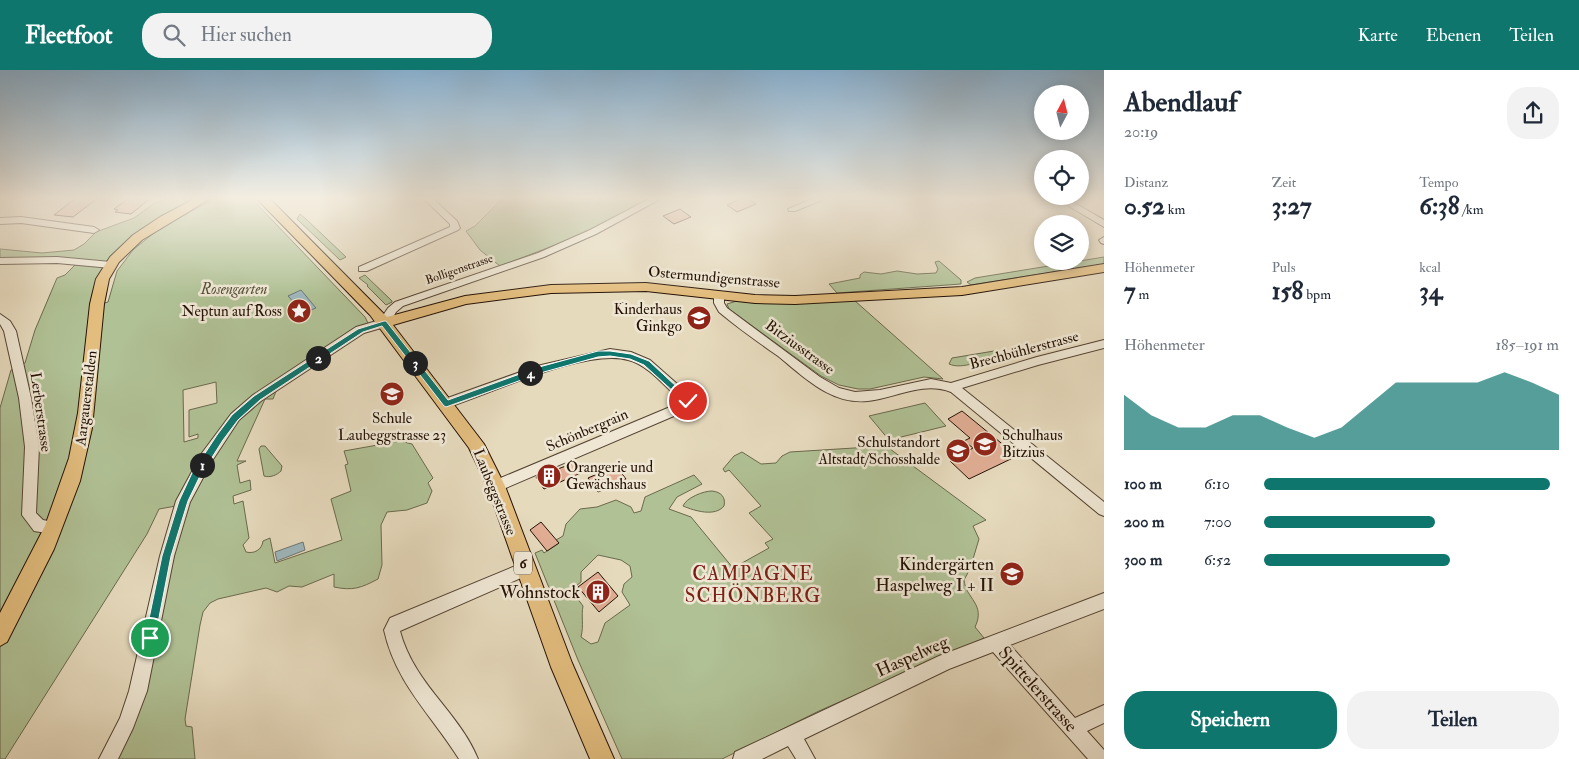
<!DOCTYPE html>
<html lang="de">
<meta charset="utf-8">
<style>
body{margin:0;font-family:"IM FELL Double Pica",serif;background:#f2f2f3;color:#1f2937;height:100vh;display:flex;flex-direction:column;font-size:19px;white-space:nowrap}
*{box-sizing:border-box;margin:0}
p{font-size:16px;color:#747a83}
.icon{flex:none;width:28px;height:28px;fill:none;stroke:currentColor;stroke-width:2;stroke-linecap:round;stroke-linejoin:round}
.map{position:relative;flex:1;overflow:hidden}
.sheet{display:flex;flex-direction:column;background:#fff;width:475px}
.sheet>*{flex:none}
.needle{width:32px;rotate:7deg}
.fabs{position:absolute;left:1034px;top:15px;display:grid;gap:10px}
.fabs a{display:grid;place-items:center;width:55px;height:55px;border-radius:50%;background:#fff;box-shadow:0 2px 12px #0003;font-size:25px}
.pin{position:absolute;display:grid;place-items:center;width:42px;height:42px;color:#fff;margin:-21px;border:2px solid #fff;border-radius:50%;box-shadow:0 1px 5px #0007}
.km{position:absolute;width:25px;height:25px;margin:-12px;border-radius:50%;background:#222;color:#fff;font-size:14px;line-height:25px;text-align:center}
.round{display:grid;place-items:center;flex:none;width:52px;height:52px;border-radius:20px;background:#f2f2f3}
.overview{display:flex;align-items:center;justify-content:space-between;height:85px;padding:0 20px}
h1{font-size:28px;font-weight:700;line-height:38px}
.figures{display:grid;grid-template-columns:repeat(3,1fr);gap:8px;height:85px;padding:5px 20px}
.figures div{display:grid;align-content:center}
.figures b{font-size:25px;font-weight:700}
.figures small{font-size:14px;font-weight:400}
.figures p{font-size:14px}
.chart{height:140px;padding:10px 20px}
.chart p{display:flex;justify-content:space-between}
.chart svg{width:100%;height:90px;margin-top:5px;fill:#0f766e;opacity:.7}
.action{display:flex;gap:10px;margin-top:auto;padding:10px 20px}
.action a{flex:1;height:58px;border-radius:20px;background:#0f766e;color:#fff;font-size:20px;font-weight:700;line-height:58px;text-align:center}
.action a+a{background:#f2f2f3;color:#1f2937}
ul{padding:0 20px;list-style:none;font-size:16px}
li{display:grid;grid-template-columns:80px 60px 1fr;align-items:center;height:38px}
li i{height:12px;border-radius:6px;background:#0f766e}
header{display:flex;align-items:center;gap:30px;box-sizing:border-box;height:70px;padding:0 25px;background:#0f766e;color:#fff}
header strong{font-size:24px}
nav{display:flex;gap:28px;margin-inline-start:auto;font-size:18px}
.search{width:350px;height:45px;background:#f2f2f3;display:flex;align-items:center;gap:12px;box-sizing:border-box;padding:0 18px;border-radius:20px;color:#747a83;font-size:19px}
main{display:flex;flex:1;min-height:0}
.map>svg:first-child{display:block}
.green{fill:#b0c195;stroke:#6a694d;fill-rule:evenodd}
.water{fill:#9db7bd;stroke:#6d7573}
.building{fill:#e1ae95;stroke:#241105}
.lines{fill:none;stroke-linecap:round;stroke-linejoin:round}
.minor-casing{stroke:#544333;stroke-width:2}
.major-casing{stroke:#241105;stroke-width:2}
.minor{fill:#efe7d4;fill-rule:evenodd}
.major{fill:#e3bd7e;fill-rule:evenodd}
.route{fill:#0f766e;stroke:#fff}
.labels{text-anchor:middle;stroke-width:5;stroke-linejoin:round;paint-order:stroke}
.far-street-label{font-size:12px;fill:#241105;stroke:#efe7d4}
.shield{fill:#efe7d4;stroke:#615143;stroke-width:1}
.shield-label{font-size:14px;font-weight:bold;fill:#241105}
.street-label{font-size:15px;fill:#241105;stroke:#efe7d4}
.park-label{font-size:15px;font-style:italic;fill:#554f37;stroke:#efe7d4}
.poi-label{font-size:15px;fill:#241105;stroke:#efe7d4;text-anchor:end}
.near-poi-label{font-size:18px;fill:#241105;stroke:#efe7d4;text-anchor:end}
.near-street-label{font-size:18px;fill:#241105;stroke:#efe7d4}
.near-neighbourhood-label{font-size:19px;letter-spacing:1px;fill:#7a1f14;stroke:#efe7d4}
</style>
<header>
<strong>Fleetfoot</strong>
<div class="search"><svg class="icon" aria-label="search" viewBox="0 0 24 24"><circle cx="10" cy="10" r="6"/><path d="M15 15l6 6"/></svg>Hier suchen</div>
<nav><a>Karte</a><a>Ebenen</a><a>Teilen</a></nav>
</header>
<main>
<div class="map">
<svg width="1104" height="689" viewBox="0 0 1104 689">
<rect width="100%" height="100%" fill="#e6dabd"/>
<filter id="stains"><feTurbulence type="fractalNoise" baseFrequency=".004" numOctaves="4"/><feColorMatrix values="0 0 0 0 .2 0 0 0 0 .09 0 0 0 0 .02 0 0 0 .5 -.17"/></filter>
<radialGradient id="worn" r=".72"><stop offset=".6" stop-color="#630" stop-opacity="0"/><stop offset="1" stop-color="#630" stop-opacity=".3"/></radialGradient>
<g class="green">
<path d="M168,128H205L121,183L97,235L108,232L117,201L133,180L155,162L215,128H251L365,247L368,253L252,328L176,436L159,439L147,464L5,689H0V338L11,300L25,293L35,260L57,208L65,205L80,190L0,189V179L42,183L74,180L84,174L96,162L134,148L152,135ZM216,312L217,333L189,340V367L198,364V368L184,372L183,320Z"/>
<polygon points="503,128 653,128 579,166 500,196 480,180 466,161 475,156"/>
<polygon points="300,144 306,149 346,187 340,190 297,149"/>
<polygon points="1104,187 1104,194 971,215 967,212 975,208"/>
<polygon points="939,191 961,210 961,214 837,223 829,214 860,208 860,205 864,202 881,204 897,201 917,204 936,203 938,199 935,192"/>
<polygon points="365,205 392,231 392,232 386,235 367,216 368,215 359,208"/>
<polygon points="854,230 943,309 924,307 870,319 858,319 839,315 821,306 729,239 727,234 737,231 755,233"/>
<path d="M994,281L997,285C984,290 962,300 949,294L952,288Z"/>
<path d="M278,316L273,329H265L237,391H246L237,395L240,413L250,410L251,420L233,426L234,434L243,431L249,468L243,475L246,482C254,484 262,480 263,471L270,468L275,493L342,470L331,429L351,421L345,395L348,394L344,381L400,371L412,374L433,408L428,413L432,421L427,433L407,440L387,442L381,455L382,495L378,509C361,518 353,521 334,517V504L302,517L289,516L277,522L266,518L218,529L210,533L203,542L200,555L185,649L186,656L192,657L195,689H113L161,534L191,425L232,354Z"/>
<polygon points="925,333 946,356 889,370 869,346"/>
<path d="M261,376H265L282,396L281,401C277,405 270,408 264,406L259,379Z"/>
<path d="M886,376L986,450L973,456L979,469L970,499L964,510C966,529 986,534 975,557L984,568L819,641L722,689H622L578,590L535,483L542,480L544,483L559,473L556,470L563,466L566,454L580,439L597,437L616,430L631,437L634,443L641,441L645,427L694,405L702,414L677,427L669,439L691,447L733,498L769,478L765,473L773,469L749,443L761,436L729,400L725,402L723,399L734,386L742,382L761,394L776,393L782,386L790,382ZM598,485L621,490L630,496L632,507L624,514L622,522L630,535L605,553L598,572L591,574L581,567C584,555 581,546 583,536L571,520L581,512V502Z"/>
<path d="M712,421C721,422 726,427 724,436C715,447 695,441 683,436C686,428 703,421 712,421Z"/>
</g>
<g class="water">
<polygon points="301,220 316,238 308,241 305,245 288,226"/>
<polygon points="303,472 305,480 277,491 275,482"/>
</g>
<g class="building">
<polygon points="76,128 98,128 73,147 54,145"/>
<polygon points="129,128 151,128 131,144 115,142 118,140 114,139"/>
<polygon points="743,128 748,128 756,134 737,142 727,135"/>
<polygon points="680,139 691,147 674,154 663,146"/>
<polygon points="962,341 1006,377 1015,387 969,409 950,391 973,378 964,371 970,368 948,349"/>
<polygon points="574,393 581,403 544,419 536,407"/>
<polygon points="616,396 626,409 598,422 588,408"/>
<polygon points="541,452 559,473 547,481 530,460"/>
<polygon points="598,502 618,526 599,542 578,517"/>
</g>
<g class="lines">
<defs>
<g id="minor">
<polygon points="423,128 432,128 457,151 460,158 458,160 367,201 359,201 359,197 450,157 450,154"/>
<polygon points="651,128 662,128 596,164 544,187 403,236 396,242 388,256 364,263 261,331 239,350 212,391 190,432 174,486 147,621 133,658 118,689 99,689 120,648 129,621 160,486 176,431 202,383 231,344 253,325 356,257 380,250 388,238 395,232 538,183 590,160"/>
<polygon points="814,128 827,128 795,141 789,141 788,139"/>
<polygon points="1055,128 1066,128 1104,150 1104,157"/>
<polygon points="21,147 94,157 99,160 94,163 21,153 0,154 0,148"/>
<polygon points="1104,167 1104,174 1101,173 1099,170"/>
<polygon points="57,187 111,192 116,195 111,198 57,193 0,194 0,188"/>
<path d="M719,222L724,225V233L727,238L820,307L839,318L855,322L880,320L931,309L951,313L1037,287L1104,270V278L1038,295L962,318L1104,432V446L1099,444L951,322C922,311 896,328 868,331C831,335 804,307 778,286C758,272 738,258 719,242L714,233V225Z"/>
<polygon points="0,244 10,251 16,261 31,328 39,377 36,443 43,450 58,453 60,458 58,463 53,464 34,461 22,445 25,377 19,328 4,261 0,254"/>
<path d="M610,279L631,282L650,290L692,327L694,333L688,340L501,420L496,422L491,420L489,416L491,412L682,332C666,318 649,295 628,290C586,278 490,324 446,338L442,336L440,333L442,330L537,296Z"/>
<path d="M525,492L530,494L533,499L530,504L400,561C414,614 459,642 478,689H459C431,644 396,614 384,560L390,548Z"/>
<polygon points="1104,523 1104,539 1010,575 1075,648 1104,635 1104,653 1087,661 1104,680 1104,689 1088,689 993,582 949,599 804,669 815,689 796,689 788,676 762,689 733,689 735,682 939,586"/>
</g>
<g id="major">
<polygon points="196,128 211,128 142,170 119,192 109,209 104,234 92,358 80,411 54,479 7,572 0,576 0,543 45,456 69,388 78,343 90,234 96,209 110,187 133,165 160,147"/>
<polygon points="256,128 269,128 387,247 465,226 551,215 646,213 755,225 795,226 962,217 1104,194 1104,202 962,225 795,234 755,233 646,221 551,223 466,234 393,255 484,374 505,416 572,593 614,689 590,689 551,597 487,416 469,378 370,245"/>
</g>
</defs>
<use href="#minor" class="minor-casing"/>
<use href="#major" class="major-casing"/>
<use href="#minor" class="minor"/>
<use href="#major" class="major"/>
</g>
<linearGradient id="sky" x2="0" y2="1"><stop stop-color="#8ab5d7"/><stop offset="0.57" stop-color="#f4eee1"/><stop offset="1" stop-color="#f4eee1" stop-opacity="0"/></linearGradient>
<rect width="1104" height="225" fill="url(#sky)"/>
<polygon class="route" points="384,251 386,251 448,330 539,297 598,281 610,281 631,284 649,291 692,331 691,333 686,333 644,295 630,289 610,286 598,287 544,302 446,337 444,336 382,256 363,262 260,330 238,350 223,370 199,408 188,431 171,486 155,568 154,572 150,574 146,572 145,568 162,486 179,431 192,403 217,365 232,345 254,326 358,259"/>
<defs>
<symbol id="sight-disc" viewBox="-11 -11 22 22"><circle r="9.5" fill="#8f2418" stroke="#efe7d4"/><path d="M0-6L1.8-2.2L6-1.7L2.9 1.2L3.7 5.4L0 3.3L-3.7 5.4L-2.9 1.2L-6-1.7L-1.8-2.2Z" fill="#fff"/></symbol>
<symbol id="school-disc" viewBox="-11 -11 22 22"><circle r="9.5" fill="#8f2418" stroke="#efe7d4"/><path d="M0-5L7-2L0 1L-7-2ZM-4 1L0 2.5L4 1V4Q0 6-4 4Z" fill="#fff"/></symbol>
<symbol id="building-disc" viewBox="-11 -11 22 22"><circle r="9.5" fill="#8f2418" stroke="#efe7d4"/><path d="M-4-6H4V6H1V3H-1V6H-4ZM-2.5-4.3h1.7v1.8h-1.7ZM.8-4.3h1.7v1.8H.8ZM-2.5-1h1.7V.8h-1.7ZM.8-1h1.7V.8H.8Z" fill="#fff"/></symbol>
</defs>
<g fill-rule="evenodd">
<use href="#sight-disc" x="285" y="227" width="28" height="28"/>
<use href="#school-disc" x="685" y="234" width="28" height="28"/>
<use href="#school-disc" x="378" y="310" width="28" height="28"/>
<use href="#school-disc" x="971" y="360" width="28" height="28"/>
<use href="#school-disc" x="944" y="367" width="28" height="28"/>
<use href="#building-disc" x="535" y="392" width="28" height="28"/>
<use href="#school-disc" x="998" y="490" width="28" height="28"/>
<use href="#building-disc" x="584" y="508" width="28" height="28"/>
</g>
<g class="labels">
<g class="far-street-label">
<text transform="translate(459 199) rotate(-19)" y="4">Bolligenstrasse</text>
</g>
<rect class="shield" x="514" y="481.5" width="18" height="23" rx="4"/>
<g class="shield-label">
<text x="523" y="498">6</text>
</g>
<g class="street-label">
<text transform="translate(714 207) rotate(5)" y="5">Ostermundigenstrasse</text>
<text transform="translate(800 277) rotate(36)" y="5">Bitziusstrasse</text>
<text transform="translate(1024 280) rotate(-15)" y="5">Brechbühlerstrasse</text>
<text transform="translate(86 328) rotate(-83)" y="5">Aargauerstalden</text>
<text transform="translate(41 342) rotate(82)" y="5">Lerberstrasse</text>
<text transform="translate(587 360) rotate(-23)" y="5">Schönbergrain</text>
<text transform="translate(495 422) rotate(68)" y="5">Laubeggstrasse</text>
</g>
<g class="park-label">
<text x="234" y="224">Rosengarten</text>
</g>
<g class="poi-label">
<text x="682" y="244">Kinderhaus<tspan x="682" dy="17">Ginkgo</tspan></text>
<text x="282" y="246">Neptun auf Ross</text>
<text x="392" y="353" text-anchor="middle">Schule<tspan x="392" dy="17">Laubeggstrasse 23</tspan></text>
<text x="1002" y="370" text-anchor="start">Schulhaus<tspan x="1002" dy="17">Bitzius</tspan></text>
<text x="940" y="377">Schulstandort<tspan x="940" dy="17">Altstadt/Schosshalde</tspan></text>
<text x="566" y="402" text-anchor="start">Orangerie und<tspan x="566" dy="17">Gewächshaus</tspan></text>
</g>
<g class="near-poi-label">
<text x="994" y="500">Kindergärten<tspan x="994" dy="21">Haspelweg I + II</tspan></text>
<text x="580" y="528">Wohnstock</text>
</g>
<g class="near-street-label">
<text transform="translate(912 586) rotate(-24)" y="6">Haspelweg</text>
<text transform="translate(1038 619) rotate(48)" y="6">Spittelerstrasse</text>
</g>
<g class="near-neighbourhood-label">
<text x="753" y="510">CAMPAGNE<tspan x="753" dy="22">SCHÖNBERG</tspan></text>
</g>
</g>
<rect width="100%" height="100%" filter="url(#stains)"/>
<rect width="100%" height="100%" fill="url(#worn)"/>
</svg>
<div class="fabs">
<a><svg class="needle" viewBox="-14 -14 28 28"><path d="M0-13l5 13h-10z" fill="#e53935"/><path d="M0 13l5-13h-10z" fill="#747a83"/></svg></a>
<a><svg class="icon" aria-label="locate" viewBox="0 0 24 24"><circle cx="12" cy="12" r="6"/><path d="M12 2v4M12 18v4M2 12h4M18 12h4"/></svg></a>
<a><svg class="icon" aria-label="layers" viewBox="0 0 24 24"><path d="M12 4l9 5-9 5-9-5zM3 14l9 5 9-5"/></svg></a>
</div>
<div class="pin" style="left:150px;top:568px;background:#1e9e55"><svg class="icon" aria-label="arrive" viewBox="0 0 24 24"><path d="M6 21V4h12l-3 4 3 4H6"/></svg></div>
<div class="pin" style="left:688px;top:331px;background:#d93025"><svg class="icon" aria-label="check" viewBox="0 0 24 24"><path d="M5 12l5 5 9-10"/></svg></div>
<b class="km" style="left:202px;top:395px">1</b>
<b class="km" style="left:318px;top:288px">2</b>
<b class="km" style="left:415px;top:293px">3</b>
<b class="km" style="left:530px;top:303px">4</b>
</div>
<section class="sheet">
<div class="overview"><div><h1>Abendlauf</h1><p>20:19</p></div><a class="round"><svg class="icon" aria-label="share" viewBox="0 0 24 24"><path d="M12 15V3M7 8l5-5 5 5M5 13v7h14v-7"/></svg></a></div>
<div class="figures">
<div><p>Distanz</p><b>0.52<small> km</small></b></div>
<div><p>Zeit</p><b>3:27</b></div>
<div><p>Tempo</p><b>6:38<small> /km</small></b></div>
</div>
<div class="figures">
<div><p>Höhenmeter</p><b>7<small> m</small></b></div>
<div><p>Puls</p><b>158<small> bpm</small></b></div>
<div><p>kcal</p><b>34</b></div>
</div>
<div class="chart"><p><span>Höhenmeter</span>185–191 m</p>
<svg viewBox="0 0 160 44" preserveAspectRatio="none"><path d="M0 44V17L10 27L20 33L30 33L40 27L50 27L60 33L70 38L80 33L90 22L100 11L110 11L120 11L130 11L140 6L150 11L160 17V44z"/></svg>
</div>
<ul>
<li><b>100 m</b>6:10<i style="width:97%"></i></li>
<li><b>200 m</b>7:00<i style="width:58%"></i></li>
<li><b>300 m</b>6:52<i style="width:63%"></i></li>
</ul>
<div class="action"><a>Speichern</a><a>Teilen</a></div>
</section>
</main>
